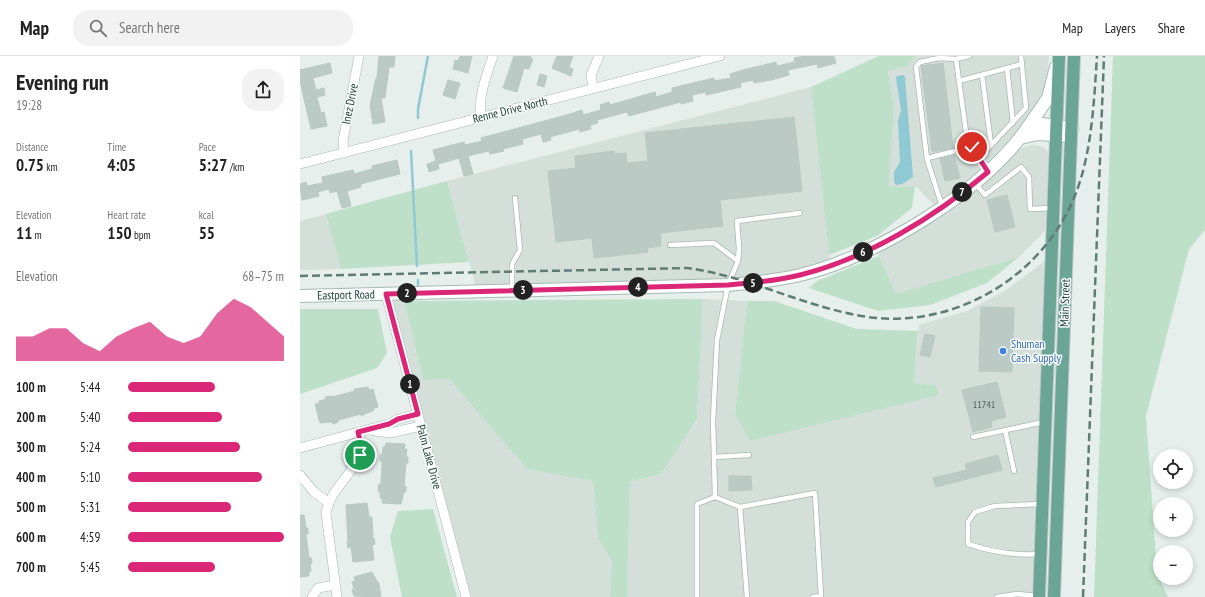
<!DOCTYPE html>
<meta charset="utf-8">
<style>
body{margin:0;font-family:"PT Sans Narrow",sans-serif;background:#f2f2f2;color:#222;height:100vh;display:flex;flex-direction:column;font-size:15px;white-space:nowrap}
*{box-sizing:border-box;margin:0}
p{font-size:13px;color:#767676}
.icon{flex:none;width:22px;height:22px;fill:none;stroke:currentColor;stroke-width:2;stroke-linecap:round;stroke-linejoin:round}
.map{position:relative;flex:1;overflow:hidden}
.sheet{display:flex;flex-direction:column;background:#fff;width:300px}
.sheet>*{flex:none}
.fabs{position:absolute;left:853px;top:393px;display:grid;gap:8px}
.fabs a{display:grid;place-items:center;width:40px;height:40px;border-radius:50%;background:#fff;box-shadow:0 2px 6px #0003;font-size:20px}
.pin{position:absolute;display:grid;place-items:center;width:34px;height:34px;color:#fff;margin:-17px;border:2px solid #fff;border-radius:50%;box-shadow:0 1px 4px #0007}
.km{position:absolute;width:20px;height:20px;margin:-10px;border-radius:50%;background:#222;color:#fff;font-size:11px;line-height:20px;text-align:center}
.round{display:grid;place-items:center;flex:none;width:42px;height:42px;border-radius:16px;background:#f2f2f2}
.headline{display:flex;align-items:center;justify-content:space-between;height:68px;padding:0 16px}
h1{font-size:22px;font-weight:600;line-height:30px}
.figures{display:grid;grid-template-columns:repeat(3,1fr);gap:6px;height:68px;padding:4px 16px}
.figures div{display:grid;align-content:center}
.figures b{font-size:17px;font-weight:600}
.figures small{font-size:11px;font-weight:400}
.figures p{font-size:11px}
.chart{height:112px;padding:8px 16px}
.chart p{display:flex;justify-content:space-between}
.chart svg{width:100%;height:72px;margin-top:4px;fill:#db2777;opacity:.7}
ul{padding:0 16px;list-style:none;font-size:13px}
li{display:grid;grid-template-columns:64px 48px 1fr;align-items:center;height:30px}
li i{height:10px;border-radius:5px;background:#db2777}
header{display:flex;align-items:center;gap:24px;box-sizing:border-box;height:56px;padding:0 20px;background:#fff;border-bottom:1px solid #e0e0e0}
header strong{font-size:19px}
nav{display:flex;gap:22px;margin-inline-start:auto;font-size:14px}
.search{width:280px;height:36px;background:#f2f2f2;display:flex;align-items:center;gap:10px;box-sizing:border-box;padding:0 14px;border-radius:16px;color:#767676;font-size:15px}
main{display:flex;flex:1;min-height:0}
.map>svg:first-child{display:block}
.built{fill:#d4dfda}
.green{fill:#bfe0c8}
.water{fill:#8ec9d4}
.lines{fill:none;stroke-linecap:round;stroke-linejoin:round}
.stream{stroke:#8ec9d4;stroke-width:2.5}
.building{fill:#bbcac4;stroke:#b8c9c2}
.lane-casing{stroke:#a8b8b2;stroke-width:6}
.street-casing{stroke:#a8b8b2;stroke-width:10}
.secondary-casing{stroke:#a4bbb3;stroke-width:14}
.primary-casing{stroke:#c2cac8;stroke-width:14}
.lane{stroke:#fff;stroke-width:4.5}
.street{stroke:#fff;stroke-width:9}
.secondary{stroke:#fff;stroke-width:12}
.primary{stroke:#6aa596;stroke-width:12}
.rail{stroke:#5f7d75;stroke-width:2.5;stroke-dasharray:8 4;stroke-linecap:butt}
.route-casing{stroke:#fff;stroke-width:8}
.route{stroke:#db2777;stroke-width:5}
.shop-dot{fill:#3f7fe0;stroke:#f7fbf9;stroke-width:1.5}
.labels{text-anchor:middle;stroke-width:3;stroke-linejoin:round;paint-order:stroke}
.number-label{font-size:10px;fill:#4a645c}
.street-label{font-size:12px;fill:#24423a;stroke:#f7fbf9}
.shop-label{font-size:12px;fill:#366cbe;stroke:#f7fbf9;text-anchor:start}
</style>
<header>
<strong>Map</strong>
<div class="search"><svg class="icon" aria-label="search" viewBox="0 0 24 24"><circle cx="10" cy="10" r="6"/><path d="M15 15l6 6"/></svg>Search here</div>
<nav><a>Map</a><a>Layers</a><a>Share</a></nav>
</header>
<main>
<section class="sheet">
<div class="headline"><div><h1>Evening run</h1><p>19:28</p></div><a class="round"><svg class="icon" aria-label="share" viewBox="0 0 24 24"><path d="M12 15V3M7 8l5-5 5 5M5 13v7h14v-7"/></svg></a></div>
<div class="figures">
<div><p>Distance</p><b>0.75<small> km</small></b></div>
<div><p>Time</p><b>4:05</b></div>
<div><p>Pace</p><b>5:27<small> /km</small></b></div>
</div>
<div class="figures">
<div><p>Elevation</p><b>11<small> m</small></b></div>
<div><p>Heart rate</p><b>150<small> bpm</small></b></div>
<div><p>kcal</p><b>55</b></div>
</div>
<div class="chart"><p><span>Elevation</span>68–75 m</p>
<svg viewBox="0 0 160 44" preserveAspectRatio="none"><path d="M0 44V29L10 29L20 24L30 24L40 33L50 38L60 29L70 24L80 20L90 29L100 33L110 29L120 15L130 6L140 11L150 20L160 29V44z"/></svg>
</div>
<ul>
<li><b>100 m</b>5:44<i style="width:56%"></i></li>
<li><b>200 m</b>5:40<i style="width:60%"></i></li>
<li><b>300 m</b>5:24<i style="width:72%"></i></li>
<li><b>400 m</b>5:10<i style="width:86%"></i></li>
<li><b>500 m</b>5:31<i style="width:66%"></i></li>
<li><b>600 m</b>4:59<i style="width:100%"></i></li>
<li><b>700 m</b>5:45<i style="width:56%"></i></li>
</ul>
</section>
<div class="map">
<svg width="905" height="541" viewBox="0 0 905 541">
<rect width="100%" height="100%" fill="#e6efeb"/>
<g class="built">
<polygon points="615,0 749,0 748,18 744,39 715,79 665,129 635,150 615,130 589,131 594,50 588,15 608,10"/>
<polygon points="511,31 530,205 481,219 427,225 176,231 147,125"/>
<polygon points="731,89 740,90 745,92 749,98 745,175 719,201 596,239 577,196 692,119 719,93"/>
<polygon points="26,158 41,213 0,214 0,165"/>
<polygon points="746,204 733,541 327,541 330,426 361,418 397,363 403,243 447,245 435,358 636,329 614,327 619,269 667,255 706,234"/>
<polygon points="92,243 104,245 123,324 149,323 227,413 293,425 298,483 312,505 310,541 171,541"/>
</g>
<g class="green">
<polygon points="579,0 615,0 608,10 588,15 594,50 589,131 615,130 612,152 577,180 529,199 511,31"/>
<polygon points="813,0 905,0 905,174 889,193 846,360 857,517 868,541 794,541"/>
<polygon points="147,125 169,206 41,213 26,158"/>
<polygon points="579,200 596,238 719,201 687,227 630,249 578,255 509,232 517,225"/>
<polygon points="403,243 397,363 361,418 330,426 327,541 310,541 312,505 298,483 293,425 227,413 149,323 123,324 104,245"/>
<polygon points="447,245 474,245 557,273 618,275 614,327 636,329 639,339 450,385 435,358"/>
<polygon points="0,253 78,253 87,297 77,312 0,338"/>
<polygon points="133,453 157,541 102,541 90,481 98,455"/>
</g>
<polygon class="water" points="603,19 605,21 613,121 602,128 596,129 594,126 594,116 600,106 598,65 601,54 596,22 597,20"/>
<g class="lines">
<g class="stream">
<polyline points="118,62 118,53 128,0"/>
<polyline points="111,95 117,210"/>
<polyline points="118,224 118,229"/>
</g>
</g>
<g class="building">
<polygon points="79,0 95,0 94,11 89,11 85,42 81,42 85,66 73,68 70,49 76,22 77,22"/>
<polygon points="160,0 172,0 168,17 153,13 155,4 158,5"/>
<polygon points="214,0 231,0 230,2 233,3 229,13 224,12 217,36 203,32"/>
<polygon points="257,0 273,0 269,11 273,13 271,20 252,12"/>
<polygon points="505,0 534,0 536,7 518,12 517,8 488,14 489,19 471,24 454,27 453,24 440,27 441,31 406,39 406,36 392,39 393,45 381,48 381,46 329,60 327,56 297,64 298,67 290,69 291,73 280,76 279,73 250,81 251,84 243,86 241,78 222,83 223,88 203,93 204,95 190,98 189,95 168,100 173,118 164,120 159,102 138,108 139,113 129,116 127,108 136,105 133,94 164,86 165,89 182,85 181,82 270,58 282,54 283,59 301,54 300,49 309,46 310,49 355,36 356,41 372,36 372,32 414,22 414,25 431,22 430,18 443,14 476,6 477,10 495,6 494,2"/>
<polygon points="30,7 32,17 13,22 16,34 24,32 25,39 17,41 21,57 24,56 27,70 11,73 0,25 0,14"/>
<polygon points="643,7 653,92 632,96 621,10"/>
<polygon points="240,18 247,20 244,31 237,29"/>
<polygon points="148,24 160,27 155,43 143,39"/>
<polygon points="494,61 502,135 420,144 423,170 360,177 361,190 347,192 348,196 294,202 292,182 256,186 248,115 276,112 275,100 314,95 314,98 326,97 327,107 348,105 345,77"/>
<polygon points="654,99 660,122 645,125 640,103"/>
<polygon points="97,104 100,118 68,126 61,128 61,131 47,135 51,150 42,152 37,135 30,137 29,133 18,136 19,140 2,144 0,128 6,126 7,130 23,127 22,121 53,114 54,118 72,113 72,110"/>
<polygon points="707,139 715,171 695,176 687,144"/>
<polygon points="681,251 714,252 712,316 679,315"/>
<polygon points="625,278 635,280 630,301 620,299"/>
<polygon points="697,326 706,361 691,365 692,371 673,376 662,334"/>
<polygon points="68,331 69,334 73,333 78,351 74,352 74,354 61,360 61,358 38,364 38,366 33,368 32,366 20,367 15,348 19,347 19,345 26,343 25,341 32,340 32,341 55,335 54,333"/>
<polygon points="86,387 105,388 104,393 107,393 106,401 108,401 108,407 106,407 104,430 106,430 106,436 104,436 101,448 82,447 82,442 80,442 80,435 78,435 79,428 81,428 82,405 80,405 80,399 82,399 83,391 85,391"/>
<polygon points="698,399 702,414 636,431 633,422 667,414 665,408"/>
<polygon points="429,420 451,420 452,434 429,435"/>
<polygon points="67,447 69,461 72,461 73,483 74,482 75,488 72,489 74,504 53,506 51,491 48,492 47,486 48,486 46,449"/>
<polygon points="0,459 4,459 6,472 8,472 8,478 6,478 9,502 11,501 12,507 10,508 11,515 9,515 9,520 0,521"/>
<polygon points="72,516 78,527 79,527 81,541 54,540 52,534 54,533 52,526 55,525 54,521"/>
</g>
<g class="lines">
<defs>
<g id="lane">
<polyline points="669,0 656,3 667,83 687,115"/>
<polyline points="707,12 713,67"/>
<polyline points="682,19 691,89"/>
<polyline points="659,25 722,8"/>
<polyline points="627,102 672,91"/>
<polyline points="679,102 726,52 721,0"/>
<polyline points="675,127 685,139 721,111 729,121 730,153 752,152"/>
<polyline points="642,150 627,103 616,11 620,6 639,2 656,3"/>
<polyline points="370,189 414,187 438,205"/>
<polyline points="212,234 212,208 220,194 215,142"/>
<polyline points="705,374 714,415"/>
<polyline points="673,381 744,366"/>
<polyline points="449,399 414,401 413,365 417,284 428,229 438,205 439,192 437,165 500,157"/>
<polyline points="414,401 415,441"/>
<polyline points="440,451 447,541"/>
<path d="M741,498C715,500 692,496 668,488V466L675,456L695,450L741,448"/>
<polyline points="397,541 397,448 415,441 440,451 515,437 521,540 513,541"/>
<polyline points="697,541 717,538 738,540"/>
</g>
<g id="street">
<polyline points="293,32 291,19 299,0"/>
<path d="M181,61C178,40 186,21 193,0"/>
<polyline points="44,97 43,85 59,0"/>
<polyline points="0,108 420,0"/>
<polyline points="86,238 166,541"/>
<polyline points="69,374 90,377 121,370"/>
<polyline points="0,392 89,368 98,363 118,358"/>
<polyline points="0,419 14,436 29,447"/>
<polyline points="12,541 18,532 35,529"/>
<path d="M37,541L26,457C31,426 70,411 58,376"/>
</g>
<g id="secondary">
<polyline points="728,71 748,42 756,11"/>
<polyline points="720,82 737,78 771,80"/>
<path d="M0,240L428,229C452,227 476,225 500,219C576,201 684,135 728,71L742,68L772,72"/>
</g>
<g id="primary">
<polyline points="739,541 759,0"/>
<polyline points="754,541 774,0"/>
</g>
</defs>
<use href="#lane" class="lane-casing"/>
<use href="#street" class="street-casing"/>
<use href="#secondary" class="secondary-casing"/>
<use href="#primary" class="primary-casing"/>
<use href="#lane" class="lane"/>
<use href="#street" class="street"/>
<use href="#secondary" class="secondary"/>
<use href="#primary" class="primary"/>
<g class="rail">
<path d="M0,220L387,212C449,220 506,252 568,261C656,273 744,220 776,137C792,95 794,45 797,0"/>
<polyline points="783,541 804,0"/>
</g>
</g>
<g class="lines">
<defs>
<path id="route" d="M60,399L61,389L58,376L89,368L98,363L118,358L86,238L428,229C452,227 476,225 500,219C568,202 635,161 688,116L672,91"/>
</defs>
<use href="#route" class="route-casing"/>
<use href="#route" class="route"/>
</g>
<circle class="shop-dot" cx="703" cy="295" r="4"/>
<g class="labels">
<g class="number-label">
<text x="684" y="352">11741</text>
</g>
<g class="street-label">
<text transform="translate(50 48) rotate(-79)" y="4">Inez Drive</text>
<text transform="translate(210 54) rotate(-14)" y="4">Renne Drive North</text>
<text transform="translate(46 239) rotate(-1)" y="4">Eastport Road</text>
<text transform="translate(765 247) rotate(-88)" y="4">Main Street</text>
<text transform="translate(129 401) rotate(75)" y="4">Palm Lake Drive</text>
</g>
<g class="shop-label">
<text x="711" y="292">Shuman<tspan x="711" dy="14">Cash Supply</tspan></text>
</g>
</g>
</svg>
<div class="fabs">
<a><svg class="icon" aria-label="locate" viewBox="0 0 24 24"><circle cx="12" cy="12" r="6"/><path d="M12 2v4M12 18v4M2 12h4M18 12h4"/></svg></a>
<a>+</a>
<a>−</a>
</div>
<div class="pin" style="left:60px;top:399px;background:#1e9e55"><svg class="icon" aria-label="arrive" viewBox="0 0 24 24"><path d="M6 21V4h12l-3 4 3 4H6"/></svg></div>
<div class="pin" style="left:672px;top:91px;background:#d93025"><svg class="icon" aria-label="check" viewBox="0 0 24 24"><path d="M5 12l5 5 9-10"/></svg></div>
<b class="km" style="left:110px;top:328px">1</b>
<b class="km" style="left:107px;top:237px">2</b>
<b class="km" style="left:223px;top:234px">3</b>
<b class="km" style="left:338px;top:231px">4</b>
<b class="km" style="left:453px;top:227px">5</b>
<b class="km" style="left:563px;top:196px">6</b>
<b class="km" style="left:662px;top:136px">7</b>
</div>
</main>
